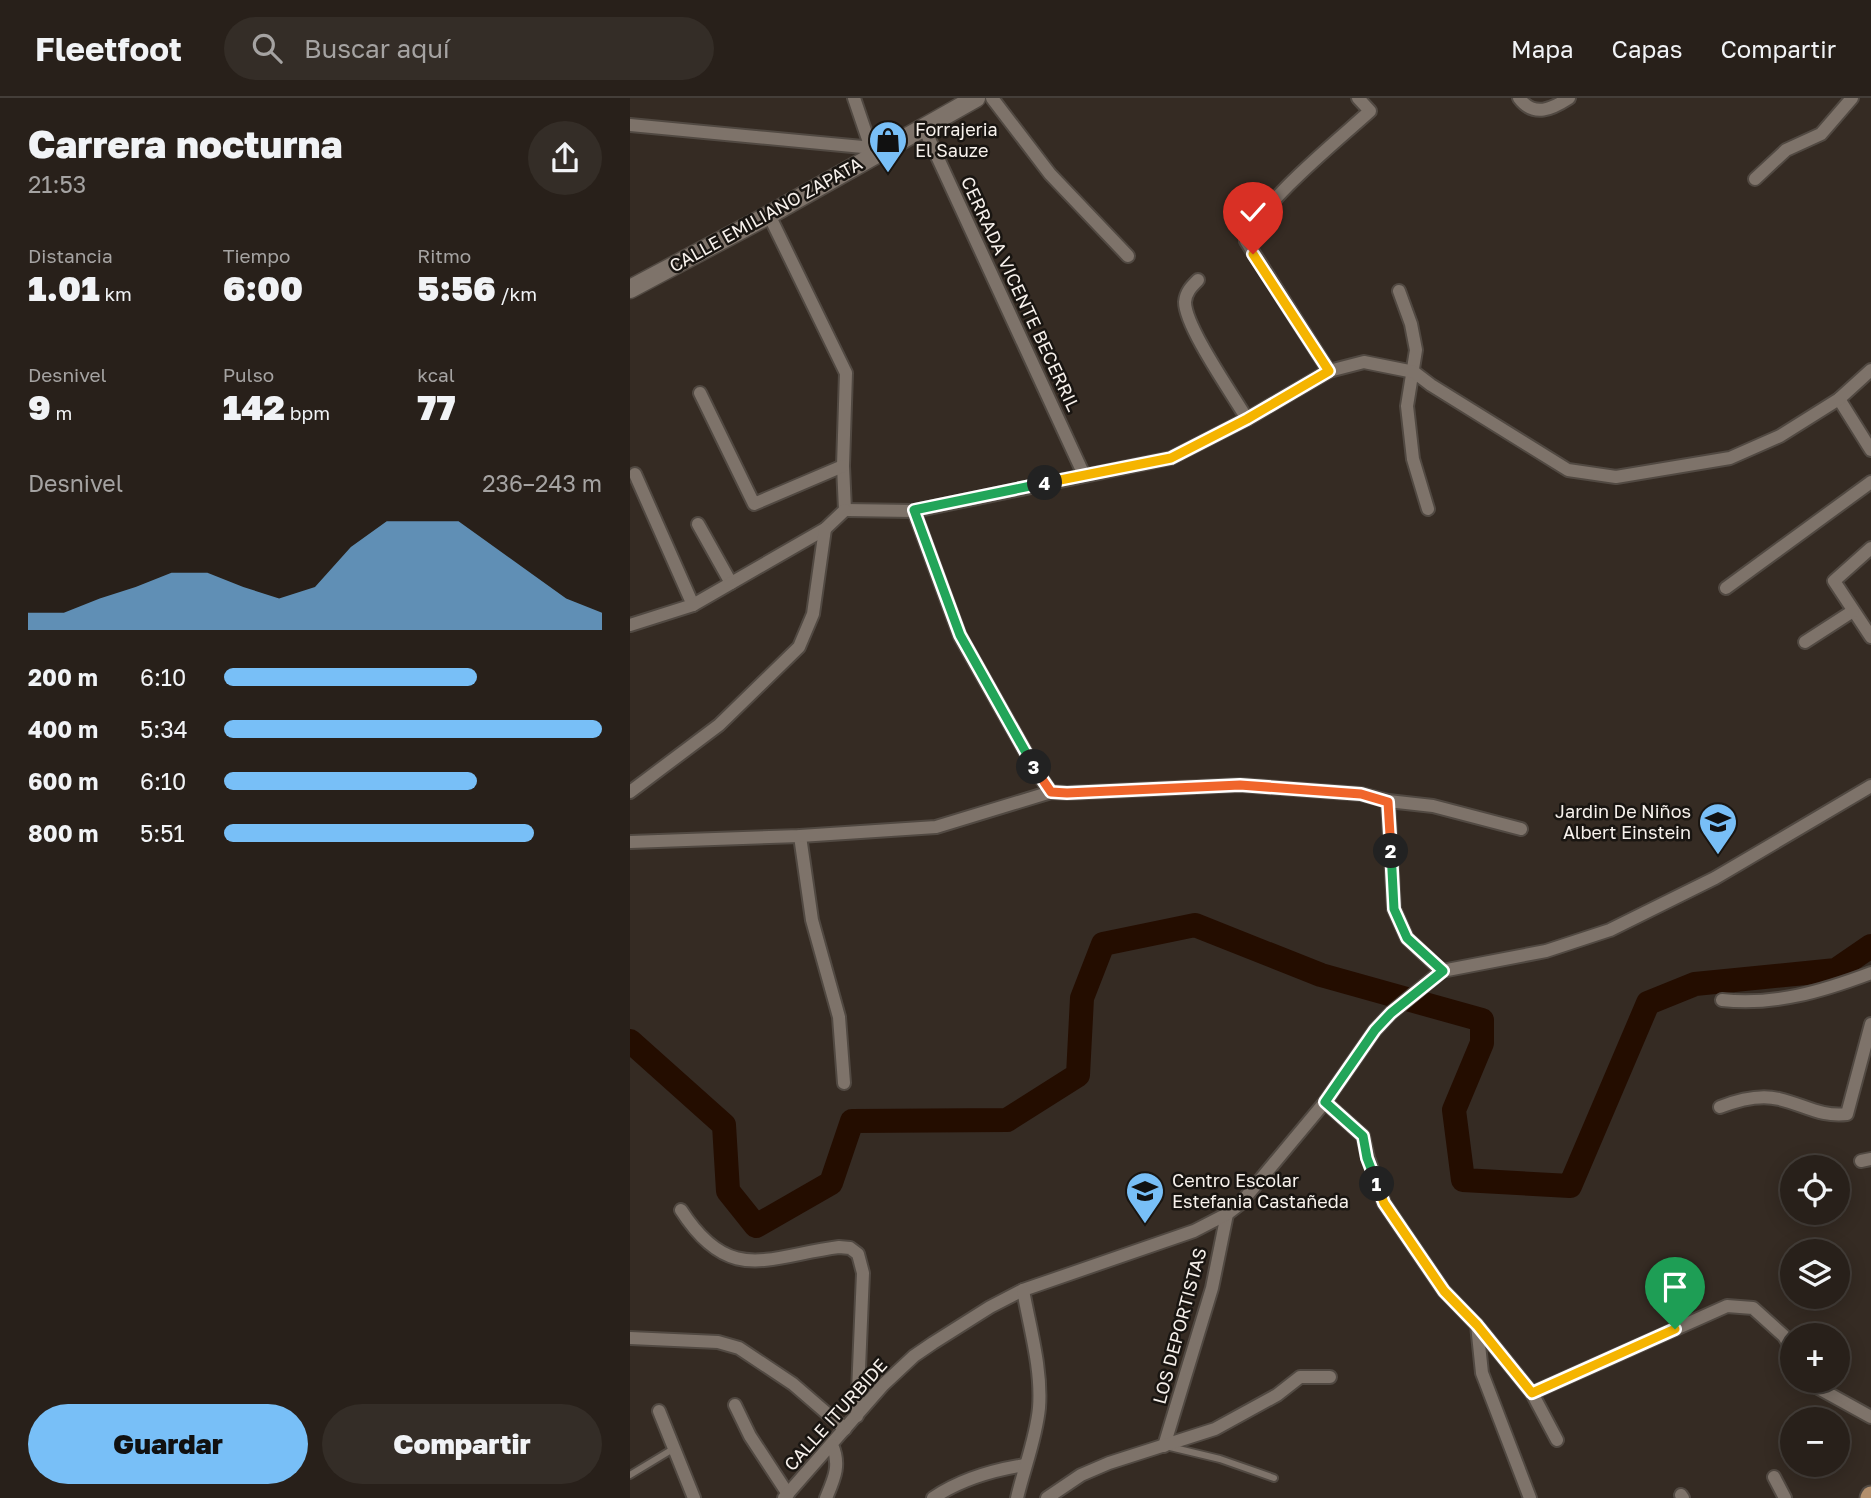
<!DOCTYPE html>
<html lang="es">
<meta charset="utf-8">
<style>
body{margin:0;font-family:"Golos Text",sans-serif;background:#342d27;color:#f1f3f6;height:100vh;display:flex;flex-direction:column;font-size:26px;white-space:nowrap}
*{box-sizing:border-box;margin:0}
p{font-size:23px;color:#a5a3a2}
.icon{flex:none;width:38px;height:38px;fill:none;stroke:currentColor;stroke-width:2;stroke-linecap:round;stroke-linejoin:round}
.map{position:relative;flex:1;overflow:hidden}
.side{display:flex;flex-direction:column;background:#28201a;width:630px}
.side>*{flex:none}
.buttons{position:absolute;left:1150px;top:1057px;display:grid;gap:14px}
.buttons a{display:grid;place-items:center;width:70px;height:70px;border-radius:50%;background:#28201a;box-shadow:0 4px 18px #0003,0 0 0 2px #443e39;font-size:35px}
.pin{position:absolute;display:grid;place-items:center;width:60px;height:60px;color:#fff;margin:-72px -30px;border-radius:50% 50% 50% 0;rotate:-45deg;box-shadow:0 0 7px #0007}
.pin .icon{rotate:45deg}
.km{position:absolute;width:35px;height:35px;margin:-18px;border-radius:50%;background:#222;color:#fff;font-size:19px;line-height:35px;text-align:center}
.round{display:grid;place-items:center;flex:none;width:74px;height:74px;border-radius:37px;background:#342d27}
.summary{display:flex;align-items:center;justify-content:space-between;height:119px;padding:0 28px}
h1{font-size:38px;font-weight:800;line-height:52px}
.figures{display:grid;grid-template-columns:repeat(3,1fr);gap:10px;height:119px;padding:7px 28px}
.figures div{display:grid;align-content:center}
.figures b{font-size:35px;font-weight:800}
.figures small{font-size:19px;font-weight:400}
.figures p{font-size:19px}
.chart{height:196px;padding:14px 28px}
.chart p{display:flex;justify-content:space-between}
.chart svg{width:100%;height:126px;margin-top:7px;fill:#78bff7;opacity:.7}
.button{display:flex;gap:14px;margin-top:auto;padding:14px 28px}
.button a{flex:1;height:80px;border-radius:42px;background:#78bff7;color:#111;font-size:28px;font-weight:800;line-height:80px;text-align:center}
.button a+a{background:#342d27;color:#f1f3f6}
ul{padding:0 28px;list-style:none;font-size:23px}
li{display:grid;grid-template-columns:112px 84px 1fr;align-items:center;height:52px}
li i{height:18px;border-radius:9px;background:#78bff7}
header{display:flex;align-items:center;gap:42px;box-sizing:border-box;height:98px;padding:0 35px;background:#28201a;border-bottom:2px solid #443e39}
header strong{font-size:33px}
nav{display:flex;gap:38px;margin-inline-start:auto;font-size:24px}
.search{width:490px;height:63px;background:#342d27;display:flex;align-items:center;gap:18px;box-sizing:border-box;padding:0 24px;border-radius:38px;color:#a5a3a2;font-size:26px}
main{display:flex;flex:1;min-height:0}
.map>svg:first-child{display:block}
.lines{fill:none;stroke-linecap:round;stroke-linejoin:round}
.river{stroke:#240d00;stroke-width:24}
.lane-casing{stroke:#514942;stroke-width:10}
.street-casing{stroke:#514942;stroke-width:16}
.secondary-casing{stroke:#514942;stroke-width:21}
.primary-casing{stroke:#514942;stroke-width:23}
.lane{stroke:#7e736a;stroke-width:6}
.street{stroke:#7e736a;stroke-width:12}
.secondary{stroke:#7e736a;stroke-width:18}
.primary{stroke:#b38f6c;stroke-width:19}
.split-1-casing{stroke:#fff;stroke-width:14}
.split-2-casing{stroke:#fff;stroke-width:14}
.split-3-casing{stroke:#fff;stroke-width:14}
.split-4-casing{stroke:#fff;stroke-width:14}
.split-5-casing{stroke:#fff;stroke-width:14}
.split-1{stroke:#f5b400;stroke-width:9}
.split-2{stroke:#22a559;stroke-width:9}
.split-3{stroke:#f0652b;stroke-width:9}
.split-4{stroke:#22a559;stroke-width:9}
.split-5{stroke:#f5b400;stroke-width:9}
.labels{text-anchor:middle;stroke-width:5;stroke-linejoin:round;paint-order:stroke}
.poi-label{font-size:18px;fill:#f7f1ec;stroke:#191511;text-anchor:start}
.street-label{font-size:18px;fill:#f7f1ec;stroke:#191511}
</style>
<header>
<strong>Fleetfoot</strong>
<div class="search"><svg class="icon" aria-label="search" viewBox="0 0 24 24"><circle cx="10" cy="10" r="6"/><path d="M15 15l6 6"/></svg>Buscar aquí</div>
<nav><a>Mapa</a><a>Capas</a><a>Compartir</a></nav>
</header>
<main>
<section class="side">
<div class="summary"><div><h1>Carrera nocturna</h1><p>21:53</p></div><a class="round"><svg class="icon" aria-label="share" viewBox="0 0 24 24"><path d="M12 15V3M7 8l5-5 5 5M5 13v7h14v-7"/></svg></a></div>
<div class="figures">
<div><p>Distancia</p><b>1.01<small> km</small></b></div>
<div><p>Tiempo</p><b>6:00</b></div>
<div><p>Ritmo</p><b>5:56<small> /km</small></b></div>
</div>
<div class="figures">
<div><p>Desnivel</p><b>9<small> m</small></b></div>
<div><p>Pulso</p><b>142<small> bpm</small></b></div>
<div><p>kcal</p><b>77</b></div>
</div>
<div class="chart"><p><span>Desnivel</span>236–243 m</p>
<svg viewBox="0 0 160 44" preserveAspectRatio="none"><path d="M0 44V38L10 38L20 33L30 29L40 24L50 24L60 29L70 33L80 29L90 15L100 6L110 6L120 6L130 15L140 24L150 33L160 38V44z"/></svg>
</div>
<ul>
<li><b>200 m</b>6:10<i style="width:67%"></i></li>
<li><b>400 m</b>5:34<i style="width:100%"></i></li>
<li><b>600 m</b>6:10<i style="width:67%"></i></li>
<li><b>800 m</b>5:51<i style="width:82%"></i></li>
</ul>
<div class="button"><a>Guardar</a><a>Compartir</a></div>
</section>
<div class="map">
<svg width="1241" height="1400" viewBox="0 0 1241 1400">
<rect width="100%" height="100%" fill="#352b23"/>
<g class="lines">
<polyline class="river" points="0,943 94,1027 98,1093 126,1128 201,1085 222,1023 377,1022 448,977 452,900 473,846 565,827 691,877 852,922 852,945 824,1012 833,1082 940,1088 1018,905 1065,886 1206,872 1241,848"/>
<defs>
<g id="lane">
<polyline points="540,1349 590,1361 644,1380"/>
<polyline points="0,1377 43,1351"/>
</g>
<g id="street">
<polyline points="224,0 241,50"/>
<polyline points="362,0 420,76 498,158"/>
<path d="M889,0C904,20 922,11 939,0"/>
<polyline points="0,27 254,51"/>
<polyline points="294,30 454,377"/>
<polyline points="1125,81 1156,52 1191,36 1222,0"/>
<polyline points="139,117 216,275 213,368 215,412"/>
<path d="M568,182C561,189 556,194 555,204C555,229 603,297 617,321"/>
<polyline points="769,193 781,226 786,252 777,308 783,361 798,411"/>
<path d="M699,273L616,143C631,104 707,43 740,13L728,0"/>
<polyline points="70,295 124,406 213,368"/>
<polyline points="1209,301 1241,352"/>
<polyline points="5,376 63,507"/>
<polyline points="215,412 284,413 541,360 617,321 699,273 734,264 784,274 801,287 938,372 986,379 1100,360 1150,338 1209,301 1241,272"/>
<polyline points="284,413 330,538 408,676 421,694"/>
<polyline points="68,426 101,485"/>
<polyline points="1241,450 1204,483 1241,539"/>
<polyline points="1096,490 1241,384"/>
<polyline points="0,527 63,507 195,431 215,412"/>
<polyline points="1175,544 1223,513"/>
<polyline points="0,694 89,627 169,549 183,516 195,431"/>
<polyline points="758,703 764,811 777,840 812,873"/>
<polyline points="170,738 182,822 209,919 214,985"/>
<polyline points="0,744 170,738 306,729 421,694 437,695 610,687 731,696 758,703 803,708 891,731"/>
<polyline points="812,873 916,853 980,832 1085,780 1241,688"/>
<path d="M1092,902C1144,908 1193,893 1241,875"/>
<polyline points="695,1004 733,1038 738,1060 754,1105 814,1193 847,1227 902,1295 927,1342"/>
<path d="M1090,1009C1108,1002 1129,996 1149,1001C1175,1007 1190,1019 1217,1016L1241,926"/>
<polyline points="1231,1063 1241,1061"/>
<path d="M51,1112C100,1188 138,1158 209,1149L220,1150L228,1156L233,1175L227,1318"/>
<polyline points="847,1227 852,1275 900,1400"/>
<polyline points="0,1240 88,1244 109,1250 163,1286 215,1331"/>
<polyline points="1181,1283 1183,1287 1241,1319"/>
<polyline points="902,1295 1097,1208 1123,1210 1154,1238 1162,1251"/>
<polyline points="105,1307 120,1338 158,1396"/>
<polyline points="29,1313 64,1400"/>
<polyline points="534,1348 582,1190 597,1116"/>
<polyline points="1144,1379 1155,1400"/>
<polyline points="1051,1397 1053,1400"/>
<polyline points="154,1400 253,1287 284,1258 303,1245 360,1209 393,1192 564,1133 597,1116 610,1106 695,1004 745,932 761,915 812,873"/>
<path d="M196,1400C204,1381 211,1367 202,1347"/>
<path d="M303,1400C331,1381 363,1372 395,1367"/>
<path d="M387,1400C394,1370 406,1341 409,1310C412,1271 400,1231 393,1192"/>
<polyline points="417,1400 451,1377 479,1365 585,1331 647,1297 670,1279 700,1279"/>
</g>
<polyline id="secondary" points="0,191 139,117 346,0"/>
<polyline id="primary" points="1240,1400 1241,1398"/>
</defs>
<use href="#lane" class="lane-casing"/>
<use href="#street" class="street-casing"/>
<use href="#secondary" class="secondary-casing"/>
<use href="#primary" class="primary-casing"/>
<use href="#lane" class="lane"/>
<use href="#street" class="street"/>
<use href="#secondary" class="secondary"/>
<use href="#primary" class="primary"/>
</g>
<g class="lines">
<defs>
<polyline id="split-1" points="747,1086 754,1105 814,1193 847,1227 902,1295 1045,1231"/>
<polyline id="split-2" points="747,1086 737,1060 733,1038 695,1004 745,932 761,915 813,873 777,840 764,811 761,753"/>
<polyline id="split-3" points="404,669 421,694 437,695 610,687 731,696 758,704 761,753"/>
<polyline id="split-4" points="404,669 330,537 284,412 415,385"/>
<polyline id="split-5" points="415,385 541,360 617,321 699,273 623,156"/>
</defs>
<use href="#split-1" class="split-1-casing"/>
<use href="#split-2" class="split-2-casing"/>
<use href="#split-3" class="split-3-casing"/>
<use href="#split-4" class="split-4-casing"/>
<use href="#split-5" class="split-5-casing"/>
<use href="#split-1" class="split-1"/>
<use href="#split-2" class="split-2"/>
<use href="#split-3" class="split-3"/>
<use href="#split-4" class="split-4"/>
<use href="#split-5" class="split-5"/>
</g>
<defs>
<symbol id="shop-pin" viewBox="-11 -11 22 30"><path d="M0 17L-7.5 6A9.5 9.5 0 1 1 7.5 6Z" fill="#78bff7" stroke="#191511"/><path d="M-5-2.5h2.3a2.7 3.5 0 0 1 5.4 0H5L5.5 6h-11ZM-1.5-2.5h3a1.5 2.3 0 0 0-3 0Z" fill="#111"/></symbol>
<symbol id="school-pin" viewBox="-11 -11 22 30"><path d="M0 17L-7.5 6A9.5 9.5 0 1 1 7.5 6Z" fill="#78bff7" stroke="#191511"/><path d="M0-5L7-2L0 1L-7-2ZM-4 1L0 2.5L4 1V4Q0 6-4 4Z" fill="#111"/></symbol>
</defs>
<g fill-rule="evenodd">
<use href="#shop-pin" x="236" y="20" width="44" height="60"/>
<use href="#school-pin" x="1066" y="702" width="44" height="60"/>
<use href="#school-pin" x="493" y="1071" width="44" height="60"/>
</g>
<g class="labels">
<g class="poi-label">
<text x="285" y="38">Forrajeria<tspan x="285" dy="21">El Sauze</tspan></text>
<text x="1061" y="720" text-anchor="end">Jardin De Niños<tspan x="1061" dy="21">Albert Einstein</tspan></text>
<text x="542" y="1089">Centro Escolar<tspan x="542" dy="21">Estefania Castañeda</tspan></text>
</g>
<g class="street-label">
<text transform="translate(136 117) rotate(-29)" y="6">CALLE EMILIANO ZAPATA</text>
<text transform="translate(390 196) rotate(65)" y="6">CERRADA VICENTE BECERRIL</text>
<text transform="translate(550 1228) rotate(-75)" y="6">LOS DEPORTISTAS</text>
<text transform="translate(206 1317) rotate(-48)" y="6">CALLE ITURBIDE</text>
</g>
</g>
</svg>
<div class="buttons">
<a><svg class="icon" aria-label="locate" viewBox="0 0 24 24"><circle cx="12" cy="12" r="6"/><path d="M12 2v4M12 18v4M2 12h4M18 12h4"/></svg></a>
<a><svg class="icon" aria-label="layers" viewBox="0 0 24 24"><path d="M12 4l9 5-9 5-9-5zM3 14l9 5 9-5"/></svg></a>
<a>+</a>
<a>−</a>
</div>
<div class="pin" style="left:1045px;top:1231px;background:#1e9e55"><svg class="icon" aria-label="arrive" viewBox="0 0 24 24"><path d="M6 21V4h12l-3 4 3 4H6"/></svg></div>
<div class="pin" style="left:623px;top:156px;background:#d93025"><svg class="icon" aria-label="check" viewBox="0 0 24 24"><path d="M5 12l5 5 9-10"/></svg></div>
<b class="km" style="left:747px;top:1086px">1</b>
<b class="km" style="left:761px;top:753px">2</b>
<b class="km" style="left:404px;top:669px">3</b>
<b class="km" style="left:415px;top:385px">4</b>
</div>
</main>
